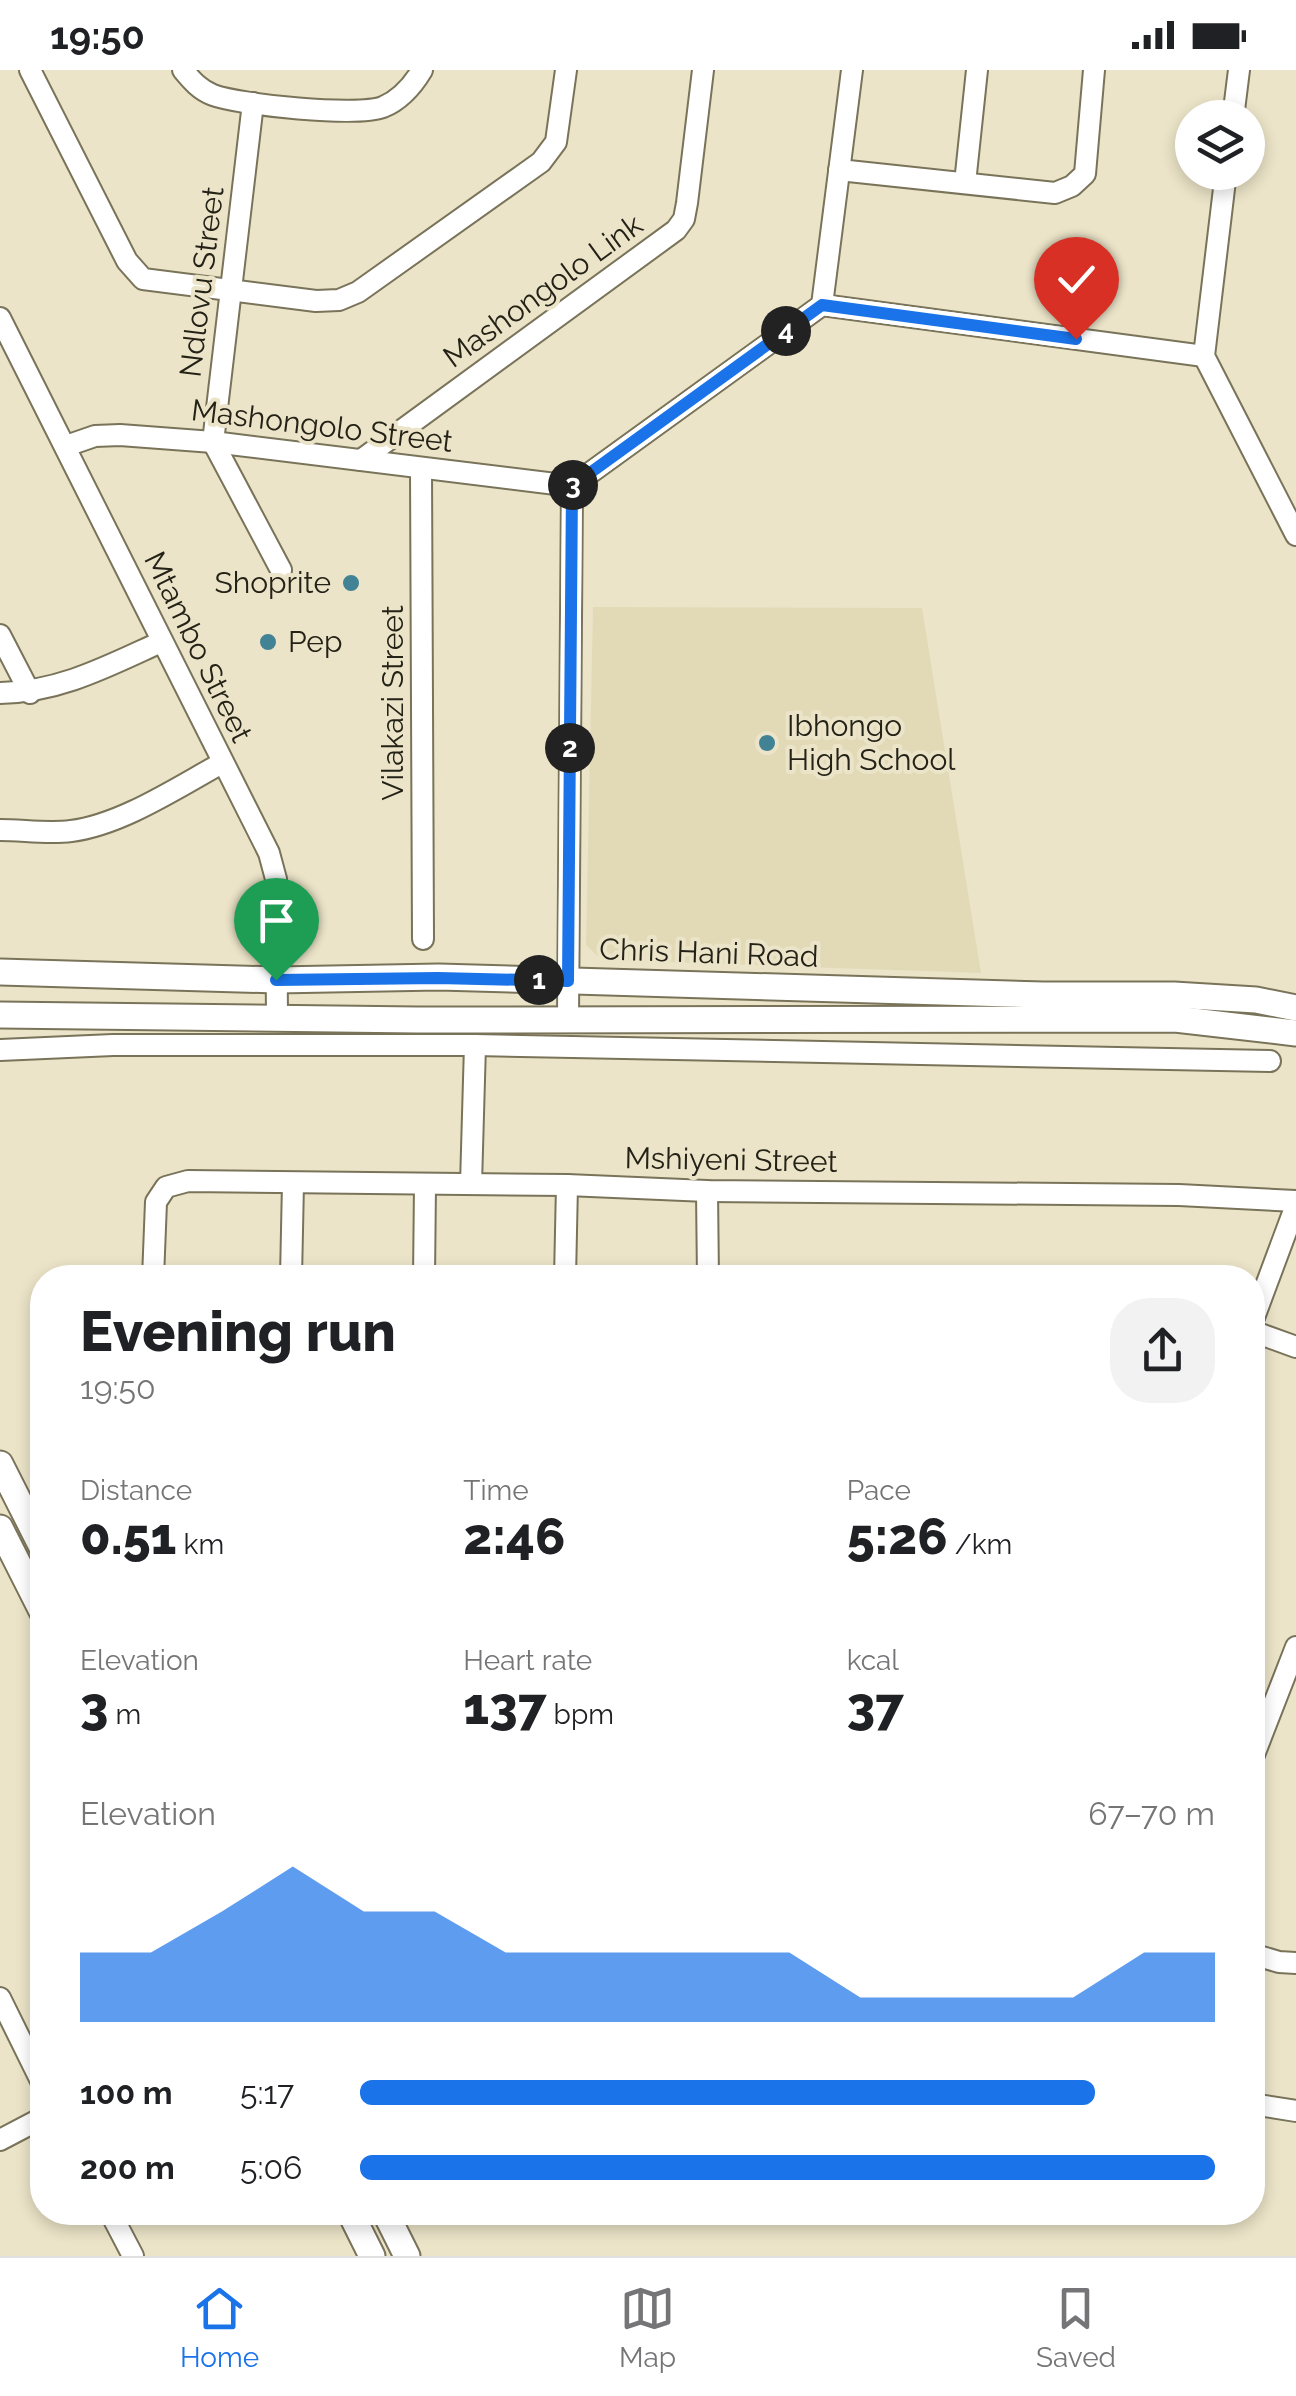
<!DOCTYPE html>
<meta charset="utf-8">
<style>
body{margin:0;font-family:Raleway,sans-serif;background:#f2f2f2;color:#202124;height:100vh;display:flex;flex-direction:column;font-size:38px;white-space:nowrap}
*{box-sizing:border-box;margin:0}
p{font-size:32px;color:#757577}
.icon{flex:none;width:55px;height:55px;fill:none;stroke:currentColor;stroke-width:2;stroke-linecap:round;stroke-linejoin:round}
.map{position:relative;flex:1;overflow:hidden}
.drawer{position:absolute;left:30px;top:1195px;width:1235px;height:960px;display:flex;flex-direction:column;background:#fff;border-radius:40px;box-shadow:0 5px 15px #0003}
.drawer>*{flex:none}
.buttons{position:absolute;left:1175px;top:30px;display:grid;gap:20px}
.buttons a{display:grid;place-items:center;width:90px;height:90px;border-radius:50%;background:#fff;box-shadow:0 5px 15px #0003;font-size:50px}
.pin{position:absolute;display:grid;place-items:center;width:85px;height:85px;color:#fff;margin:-102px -42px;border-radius:50% 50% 50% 0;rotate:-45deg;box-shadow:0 0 10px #0007}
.pin .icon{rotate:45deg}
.km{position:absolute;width:50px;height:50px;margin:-25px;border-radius:50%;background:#222;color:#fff;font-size:28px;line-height:50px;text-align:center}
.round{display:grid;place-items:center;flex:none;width:105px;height:105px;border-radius:40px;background:#f2f2f2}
.summary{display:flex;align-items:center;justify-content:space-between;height:170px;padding:0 50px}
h1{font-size:55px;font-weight:800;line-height:75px}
.figures{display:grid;grid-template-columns:repeat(3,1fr);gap:15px;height:170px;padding:10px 50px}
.figures div{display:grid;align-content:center}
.figures b{font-size:50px;font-weight:800}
.figures small{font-size:28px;font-weight:400}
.figures p{font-size:28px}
.chart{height:280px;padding:20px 50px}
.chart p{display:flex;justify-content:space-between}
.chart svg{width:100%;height:180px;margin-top:10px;fill:#1a73e8;opacity:.7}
ul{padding:0 50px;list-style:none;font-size:32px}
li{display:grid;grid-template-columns:160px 120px 1fr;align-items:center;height:75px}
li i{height:25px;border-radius:12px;background:#1a73e8}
.status{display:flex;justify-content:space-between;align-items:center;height:70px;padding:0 50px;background:#fff;direction:ltr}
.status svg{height:28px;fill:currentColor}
.menu{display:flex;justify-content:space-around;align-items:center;height:140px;border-top:2px solid #e0e0e0;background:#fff;font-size:28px;color:#757577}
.menu a{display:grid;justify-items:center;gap:5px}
.menu .selected{color:#1a73e8}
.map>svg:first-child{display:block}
.built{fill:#e2dab7}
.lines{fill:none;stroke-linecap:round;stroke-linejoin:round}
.minor-casing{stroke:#79735a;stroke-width:24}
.major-casing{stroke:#79735a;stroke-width:29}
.minor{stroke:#fff;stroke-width:20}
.major{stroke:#fff;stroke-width:25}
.route-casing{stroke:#fff;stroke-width:20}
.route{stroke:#1a73e8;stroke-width:12}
.poi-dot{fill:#428295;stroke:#ebe4c8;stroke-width:4}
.labels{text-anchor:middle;stroke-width:8;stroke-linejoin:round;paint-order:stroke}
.street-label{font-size:30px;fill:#242217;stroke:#ebe4c8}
.poi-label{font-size:30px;fill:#242217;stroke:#ebe4c8;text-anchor:start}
</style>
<div class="status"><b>19:50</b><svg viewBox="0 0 49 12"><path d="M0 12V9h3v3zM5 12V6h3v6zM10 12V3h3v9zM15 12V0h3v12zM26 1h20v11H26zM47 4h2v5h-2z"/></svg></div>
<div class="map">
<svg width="1296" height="2186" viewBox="0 0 1296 2186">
<rect width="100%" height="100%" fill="#ebe4c8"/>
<polygon class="built" points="593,537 922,538 981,903 607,890 596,885 586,875"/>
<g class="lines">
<defs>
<g id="minor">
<polyline points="30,0 127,191 143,209 316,231 339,230 358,222 541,92 556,72 566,0"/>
<path d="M183,0C192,11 200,20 213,25C240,35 357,47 383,37C400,30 413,15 422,0"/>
<polyline points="253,33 213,372 281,500"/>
<polyline points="1233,48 1239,0"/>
<polyline points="839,100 1055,123 1072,116 1085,104 1094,0"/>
<polyline points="1226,102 1204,286 1296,465"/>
<polyline points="965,113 977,0"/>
<polyline points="822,235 1204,286"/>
<polyline points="0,248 269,783 276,809 277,948"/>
<polyline points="66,376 95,366 120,365 213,372 572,416"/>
<polyline points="361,390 676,160 684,149 687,133 703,0"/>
<polyline points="421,398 423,869"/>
<polyline points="0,565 30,623"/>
<path d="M0,623C60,622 108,596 161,572"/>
<path d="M0,760C23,760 48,764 71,761C121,755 178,717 222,693"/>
<polyline points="568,947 572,416 822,235 852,0"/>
<polyline points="0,980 113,975 475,975 1270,991"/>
<polyline points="471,1114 475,975"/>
<polyline points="707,1121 708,1208"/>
<polyline points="153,1208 156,1132 166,1117 188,1111 567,1115 707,1121 1179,1125 1296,1131"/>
<polyline points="291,1208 293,1113"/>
<polyline points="424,1208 425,1115"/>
<polyline points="565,1208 567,1115"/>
<polyline points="1252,1253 1296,1135"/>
<polyline points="1252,1261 1296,1277"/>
<polyline points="1252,1690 1296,1577"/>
<polyline points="1252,1884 1279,1892 1296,1893"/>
<polyline points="0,1928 42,2013"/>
<polyline points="1252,2034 1296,2041"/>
<polyline points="0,2070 42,2048"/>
<polyline points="110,2142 133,2186"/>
</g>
<g id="major">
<polyline points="0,902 276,910 439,907 1043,925 1174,925 1256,930 1296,938"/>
<polyline points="0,945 418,950 1175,949 1296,963"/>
<polyline points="0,1394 42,1477"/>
<polyline points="0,1458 42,1541"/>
<polyline points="350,2142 372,2186"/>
<polyline points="385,2142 407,2186"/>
</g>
</defs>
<use href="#minor" class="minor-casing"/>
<use href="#major" class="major-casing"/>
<use href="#minor" class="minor"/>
<use href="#major" class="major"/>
</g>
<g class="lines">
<defs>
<polyline id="route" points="276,910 438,908 568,911 572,416 822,235 1076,269"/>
</defs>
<use href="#route" class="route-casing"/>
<use href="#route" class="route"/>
</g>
<g class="poi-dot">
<circle cx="351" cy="513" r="10"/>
<circle cx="268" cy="572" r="10"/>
<circle cx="767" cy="673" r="10"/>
</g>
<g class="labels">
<g class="street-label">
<text transform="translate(202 212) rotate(-83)" y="10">Ndlovu Street</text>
<text transform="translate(543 221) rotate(-36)" y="10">Mashongolo Link</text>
<text transform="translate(322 356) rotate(7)" y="10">Mashongolo Street</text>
<text transform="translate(198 577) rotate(64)" y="10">Mtambo Street</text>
<text transform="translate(393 633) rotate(-90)" y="10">Vilakazi Street</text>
<text transform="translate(709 883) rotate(2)" y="10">Chris Hani Road</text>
<text transform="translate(731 1090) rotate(1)" y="10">Mshiyeni Street</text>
</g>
<g class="poi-label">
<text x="331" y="523" text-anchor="end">Shoprite</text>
<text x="288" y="582">Pep</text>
<text x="787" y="666">Ibhongo<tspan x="787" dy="34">High School</tspan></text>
</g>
</g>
</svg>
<div class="buttons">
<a><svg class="icon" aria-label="layers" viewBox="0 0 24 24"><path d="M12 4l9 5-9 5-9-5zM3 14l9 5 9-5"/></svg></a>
</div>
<div class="pin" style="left:276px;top:910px;background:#1e9e55"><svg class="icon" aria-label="arrive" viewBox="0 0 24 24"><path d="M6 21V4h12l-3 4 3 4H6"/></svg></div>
<div class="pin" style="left:1076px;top:269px;background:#d93025"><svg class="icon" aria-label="check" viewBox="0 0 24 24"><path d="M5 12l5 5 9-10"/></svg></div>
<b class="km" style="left:539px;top:910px">1</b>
<b class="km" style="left:570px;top:678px">2</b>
<b class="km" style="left:573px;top:415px">3</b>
<b class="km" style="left:786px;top:261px">4</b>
<section class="drawer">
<div class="summary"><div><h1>Evening run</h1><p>19:50</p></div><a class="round"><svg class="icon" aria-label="share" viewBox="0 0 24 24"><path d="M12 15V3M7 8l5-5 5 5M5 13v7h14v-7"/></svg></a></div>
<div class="figures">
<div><p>Distance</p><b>0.51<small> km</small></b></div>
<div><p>Time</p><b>2:46</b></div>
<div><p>Pace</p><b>5:26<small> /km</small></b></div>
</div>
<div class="figures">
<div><p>Elevation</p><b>3<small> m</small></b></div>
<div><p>Heart rate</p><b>137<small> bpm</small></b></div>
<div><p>kcal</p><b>37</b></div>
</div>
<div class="chart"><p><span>Elevation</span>67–70 m</p>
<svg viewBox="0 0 160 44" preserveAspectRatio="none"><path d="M0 44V27L10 27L20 17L30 6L40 17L50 17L60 27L70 27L80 27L90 27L100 27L110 38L120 38L130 38L140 38L150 27L160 27V44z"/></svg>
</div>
<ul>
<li><b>100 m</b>5:17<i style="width:86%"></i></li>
<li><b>200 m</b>5:06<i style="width:100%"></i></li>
</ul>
</section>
</div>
<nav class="menu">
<a class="selected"><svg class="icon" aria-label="home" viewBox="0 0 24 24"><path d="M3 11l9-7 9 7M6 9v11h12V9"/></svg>Home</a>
<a><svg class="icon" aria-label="map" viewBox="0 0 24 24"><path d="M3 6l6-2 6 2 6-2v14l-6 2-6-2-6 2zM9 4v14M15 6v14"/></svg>Map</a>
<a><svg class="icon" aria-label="saved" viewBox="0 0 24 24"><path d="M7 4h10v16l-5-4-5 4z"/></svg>Saved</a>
</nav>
